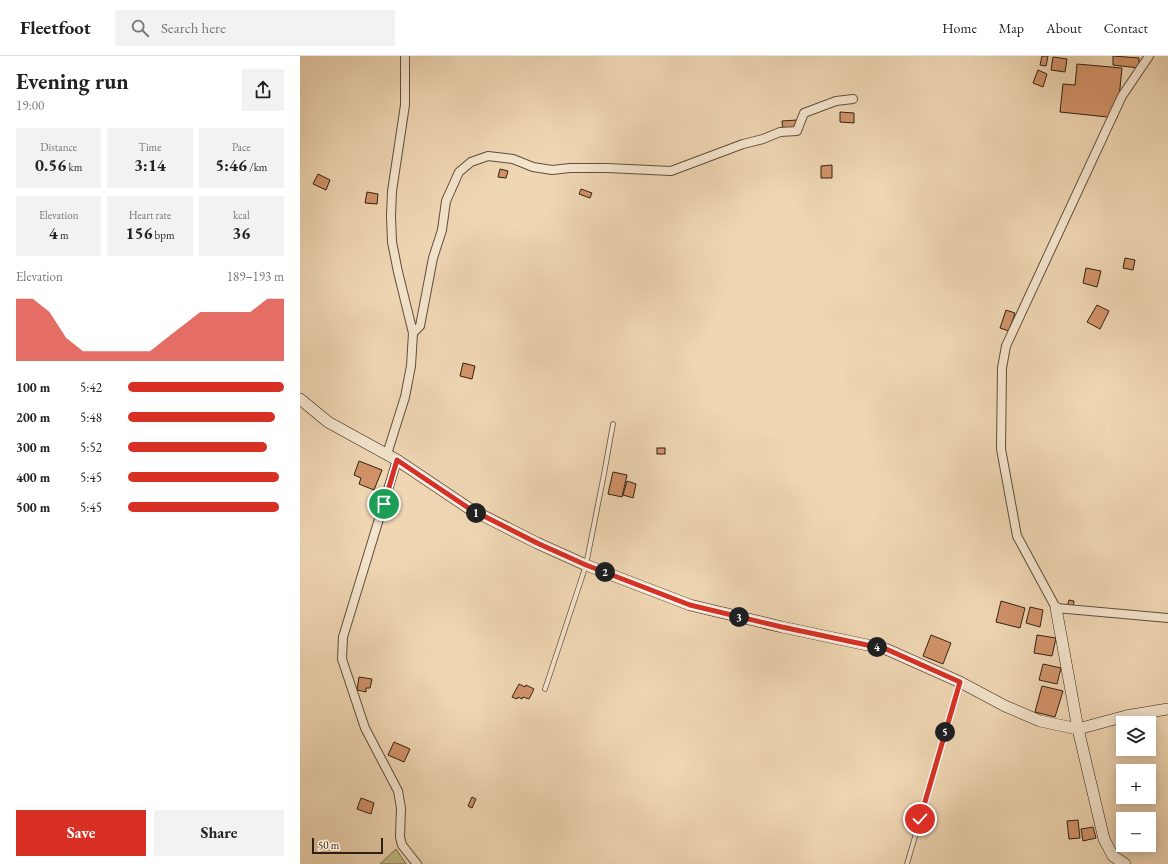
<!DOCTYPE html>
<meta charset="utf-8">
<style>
body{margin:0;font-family:"EB Garamond",serif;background:#f2f2f2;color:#222;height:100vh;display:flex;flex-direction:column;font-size:15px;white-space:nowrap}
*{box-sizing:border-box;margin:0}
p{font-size:13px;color:#767676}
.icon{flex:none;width:22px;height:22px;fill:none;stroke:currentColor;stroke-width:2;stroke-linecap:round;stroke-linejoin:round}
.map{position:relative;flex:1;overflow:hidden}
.panel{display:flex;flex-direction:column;background:#fff;width:300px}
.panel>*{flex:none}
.buttons{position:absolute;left:816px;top:660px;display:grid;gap:8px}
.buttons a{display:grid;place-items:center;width:40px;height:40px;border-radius:0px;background:#fff;box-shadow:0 2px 10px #0003;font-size:20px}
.scale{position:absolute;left:12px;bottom:10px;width:71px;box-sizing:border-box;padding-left:4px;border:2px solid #2f2112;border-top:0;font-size:11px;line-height:14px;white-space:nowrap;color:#2f2112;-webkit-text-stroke:3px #f5e5ce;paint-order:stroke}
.pin{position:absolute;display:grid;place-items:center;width:34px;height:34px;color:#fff;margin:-17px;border:2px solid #fff;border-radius:50%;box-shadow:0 1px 4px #0007}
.km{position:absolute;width:20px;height:20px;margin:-10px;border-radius:50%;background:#222;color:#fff;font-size:11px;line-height:20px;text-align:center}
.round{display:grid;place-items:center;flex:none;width:42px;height:42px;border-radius:0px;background:#f2f2f2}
.headline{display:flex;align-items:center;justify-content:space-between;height:68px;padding:0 16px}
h1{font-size:22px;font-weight:700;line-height:30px}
.stats{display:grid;grid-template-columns:repeat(3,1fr);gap:6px;height:68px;padding:4px 16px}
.stats div{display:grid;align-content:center;border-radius:0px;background:#f2f2f2;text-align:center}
.stats b{font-size:17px;font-weight:700}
.stats small{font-size:11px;font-weight:400}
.stats p{font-size:11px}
.chart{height:112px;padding:8px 16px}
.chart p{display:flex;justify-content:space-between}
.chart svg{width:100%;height:72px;margin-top:4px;fill:#d93025;opacity:.7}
.action{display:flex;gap:8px;margin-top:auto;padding:8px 16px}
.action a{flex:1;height:46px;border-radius:0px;background:#d93025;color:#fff;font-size:16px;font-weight:700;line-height:46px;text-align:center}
.action a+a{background:#f2f2f2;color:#222}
ul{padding:0 16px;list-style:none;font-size:13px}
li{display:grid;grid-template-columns:64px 48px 1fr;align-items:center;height:30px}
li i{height:10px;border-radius:5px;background:#d93025}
header{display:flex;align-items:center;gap:24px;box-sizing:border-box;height:56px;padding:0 20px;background:#fff;border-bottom:1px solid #e0e0e0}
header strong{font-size:19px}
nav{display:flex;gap:22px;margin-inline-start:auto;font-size:14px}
.search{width:280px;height:36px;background:#f2f2f2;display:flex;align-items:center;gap:10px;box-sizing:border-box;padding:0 14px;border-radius:0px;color:#767676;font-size:15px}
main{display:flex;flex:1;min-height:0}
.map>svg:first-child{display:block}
.green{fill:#c1bc87;stroke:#786e4c}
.building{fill:#d3936a;stroke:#2f2112}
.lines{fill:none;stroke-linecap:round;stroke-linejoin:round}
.lane-casing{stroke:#5f4e3a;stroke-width:5.5}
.street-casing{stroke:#5f4e3a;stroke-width:10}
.secondary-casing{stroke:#2f2112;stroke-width:12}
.lane{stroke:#f5e5ce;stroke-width:4}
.street{stroke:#f5e5ce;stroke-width:8}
.secondary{stroke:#f5e5ce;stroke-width:11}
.route-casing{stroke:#fff;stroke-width:8}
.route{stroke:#d93025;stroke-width:5}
</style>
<header>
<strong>Fleetfoot</strong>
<div class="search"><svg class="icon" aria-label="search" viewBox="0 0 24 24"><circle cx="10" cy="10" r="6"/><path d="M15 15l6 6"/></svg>Search here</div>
<nav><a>Home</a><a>Map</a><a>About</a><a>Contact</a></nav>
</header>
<main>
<section class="panel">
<div class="headline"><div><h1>Evening run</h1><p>19:00</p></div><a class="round"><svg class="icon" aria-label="share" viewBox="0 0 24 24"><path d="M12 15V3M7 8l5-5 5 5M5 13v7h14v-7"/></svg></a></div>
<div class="stats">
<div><p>Distance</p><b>0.56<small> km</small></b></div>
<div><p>Time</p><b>3:14</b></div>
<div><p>Pace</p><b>5:46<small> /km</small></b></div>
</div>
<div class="stats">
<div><p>Elevation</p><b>4<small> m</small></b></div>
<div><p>Heart rate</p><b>156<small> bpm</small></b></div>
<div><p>kcal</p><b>36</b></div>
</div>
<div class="chart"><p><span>Elevation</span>189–193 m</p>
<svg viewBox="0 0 160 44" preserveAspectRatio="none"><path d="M0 44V6L10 6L20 14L30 30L40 38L50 38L60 38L70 38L80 38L90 30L100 22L110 14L120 14L130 14L140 14L150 6L160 6V44z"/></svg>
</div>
<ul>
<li><b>100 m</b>5:42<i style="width:100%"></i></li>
<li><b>200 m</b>5:48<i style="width:94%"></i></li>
<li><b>300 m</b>5:52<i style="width:89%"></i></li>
<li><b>400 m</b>5:45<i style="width:97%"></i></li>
<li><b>500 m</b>5:45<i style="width:97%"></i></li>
</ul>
<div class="action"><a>Save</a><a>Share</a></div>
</section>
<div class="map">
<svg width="868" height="808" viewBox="0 0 868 808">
<rect width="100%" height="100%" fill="#f0d7b4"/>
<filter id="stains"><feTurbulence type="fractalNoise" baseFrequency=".005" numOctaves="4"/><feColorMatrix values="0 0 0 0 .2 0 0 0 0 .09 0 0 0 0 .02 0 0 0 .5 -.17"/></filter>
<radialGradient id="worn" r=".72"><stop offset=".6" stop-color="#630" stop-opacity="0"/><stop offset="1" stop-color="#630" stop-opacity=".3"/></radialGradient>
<polygon class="green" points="96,793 106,808 80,808"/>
<g class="building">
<polygon points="742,0 748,0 746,10 740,9"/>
<polygon points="813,0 839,2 839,12 813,9"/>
<polygon points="753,1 767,3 765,16 751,14"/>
<polygon points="777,8 822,12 817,62 760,56 763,28 775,29"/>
<polygon points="738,14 747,18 743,31 733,27"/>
<polygon points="540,56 554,57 554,67 540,66"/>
<polygon points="497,64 499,74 483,76 482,65"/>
<polygon points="532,109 532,122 521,122 521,110"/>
<polygon points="200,113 208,115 206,122 198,121"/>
<polygon points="18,118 30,124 26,134 13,128"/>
<polygon points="281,133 292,137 290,142 279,138"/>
<polygon points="67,136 78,138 77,148 65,147"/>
<polygon points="825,202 835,204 833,214 823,212"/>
<polygon points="786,212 801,215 797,231 783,227"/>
<polygon points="797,249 809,255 800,273 787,266"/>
<polygon points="706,254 715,257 709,275 700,272"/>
<polygon points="163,307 175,310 172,323 160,320"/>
<rect x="357" y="392" width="8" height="6"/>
<polygon points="59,405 82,414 74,434 59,428 61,422 54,419"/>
<polygon points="313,416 327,419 322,441 308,438"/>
<polygon points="327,425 336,428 333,442 323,439"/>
<polygon points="769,544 774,545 773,553 767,551"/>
<polygon points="701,545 725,552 720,572 696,566"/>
<polygon points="730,551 743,554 740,571 726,567"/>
<polygon points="631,579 651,587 643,608 623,600"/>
<polygon points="737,579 756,582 752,600 734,597"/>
<polygon points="743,608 761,612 757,628 739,624"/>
<polygon points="59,621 72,623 70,632 66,632 66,636 57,634"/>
<polygon points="219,628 225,631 226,629 234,633 229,643 223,641 222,643 218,641 217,643 212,641"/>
<polygon points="742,630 763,635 755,661 735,656"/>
<polygon points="94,686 110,693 104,706 88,699"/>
<polygon points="172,741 176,743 172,752 168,750"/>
<polygon points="61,742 74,747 71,758 57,753"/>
<polygon points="778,764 780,782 769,783 767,765"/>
<polygon points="793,771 796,782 783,785 781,773"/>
</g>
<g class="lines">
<defs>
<g id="lane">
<polyline points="245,633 286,509 304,418 313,368"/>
<polyline points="607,808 660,627"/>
</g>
<g id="street">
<polyline points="849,0 822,40 706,290 702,312 701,393 717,480 756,552 868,562"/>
<polyline points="113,277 120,270 133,202 142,174 146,145 159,116 171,106 188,100 213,103 233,111 252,114 270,112 307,112 371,115 443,88 463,83 480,76 497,75 504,57 536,45 553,43"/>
<polyline points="87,398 105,341 111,310 113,277 98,216 92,186 91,160 92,135 105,49 105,0"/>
<polyline points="97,404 43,581 42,603 65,672 98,735 101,752 100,781 102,789 117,808"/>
</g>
<g id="secondary">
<polyline points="0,343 28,366 97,404 170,453 237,487 286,509 390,549 482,571 586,593 660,626 705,650 740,665 778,673 826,660 868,653"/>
<polyline points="756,552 778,673 804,783 813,800 825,808"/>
</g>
</defs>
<use href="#lane" class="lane-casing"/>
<use href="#street" class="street-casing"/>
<use href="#secondary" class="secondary-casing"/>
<use href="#lane" class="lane"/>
<use href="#street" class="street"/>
<use href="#secondary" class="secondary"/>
</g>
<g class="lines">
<defs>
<polyline id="route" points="84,448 97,404 170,453 237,487 286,509 390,549 482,571 586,593 660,626 620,763"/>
</defs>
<use href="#route" class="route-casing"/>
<use href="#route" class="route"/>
</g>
<rect width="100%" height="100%" filter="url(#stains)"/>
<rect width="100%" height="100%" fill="url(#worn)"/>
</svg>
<div class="buttons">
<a><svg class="icon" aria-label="layers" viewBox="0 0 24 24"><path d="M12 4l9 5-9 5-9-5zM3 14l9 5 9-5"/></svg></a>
<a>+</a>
<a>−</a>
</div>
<div class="scale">50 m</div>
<div class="pin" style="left:84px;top:448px;background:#1e9e55"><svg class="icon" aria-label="arrive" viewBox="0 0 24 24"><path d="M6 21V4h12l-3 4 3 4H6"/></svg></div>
<div class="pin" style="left:620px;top:763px;background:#d93025"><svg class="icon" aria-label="check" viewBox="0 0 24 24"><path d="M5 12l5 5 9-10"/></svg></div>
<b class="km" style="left:176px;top:457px">1</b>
<b class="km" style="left:305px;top:516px">2</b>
<b class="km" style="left:439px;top:561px">3</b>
<b class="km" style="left:577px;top:591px">4</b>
<b class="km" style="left:645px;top:676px">5</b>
</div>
</main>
